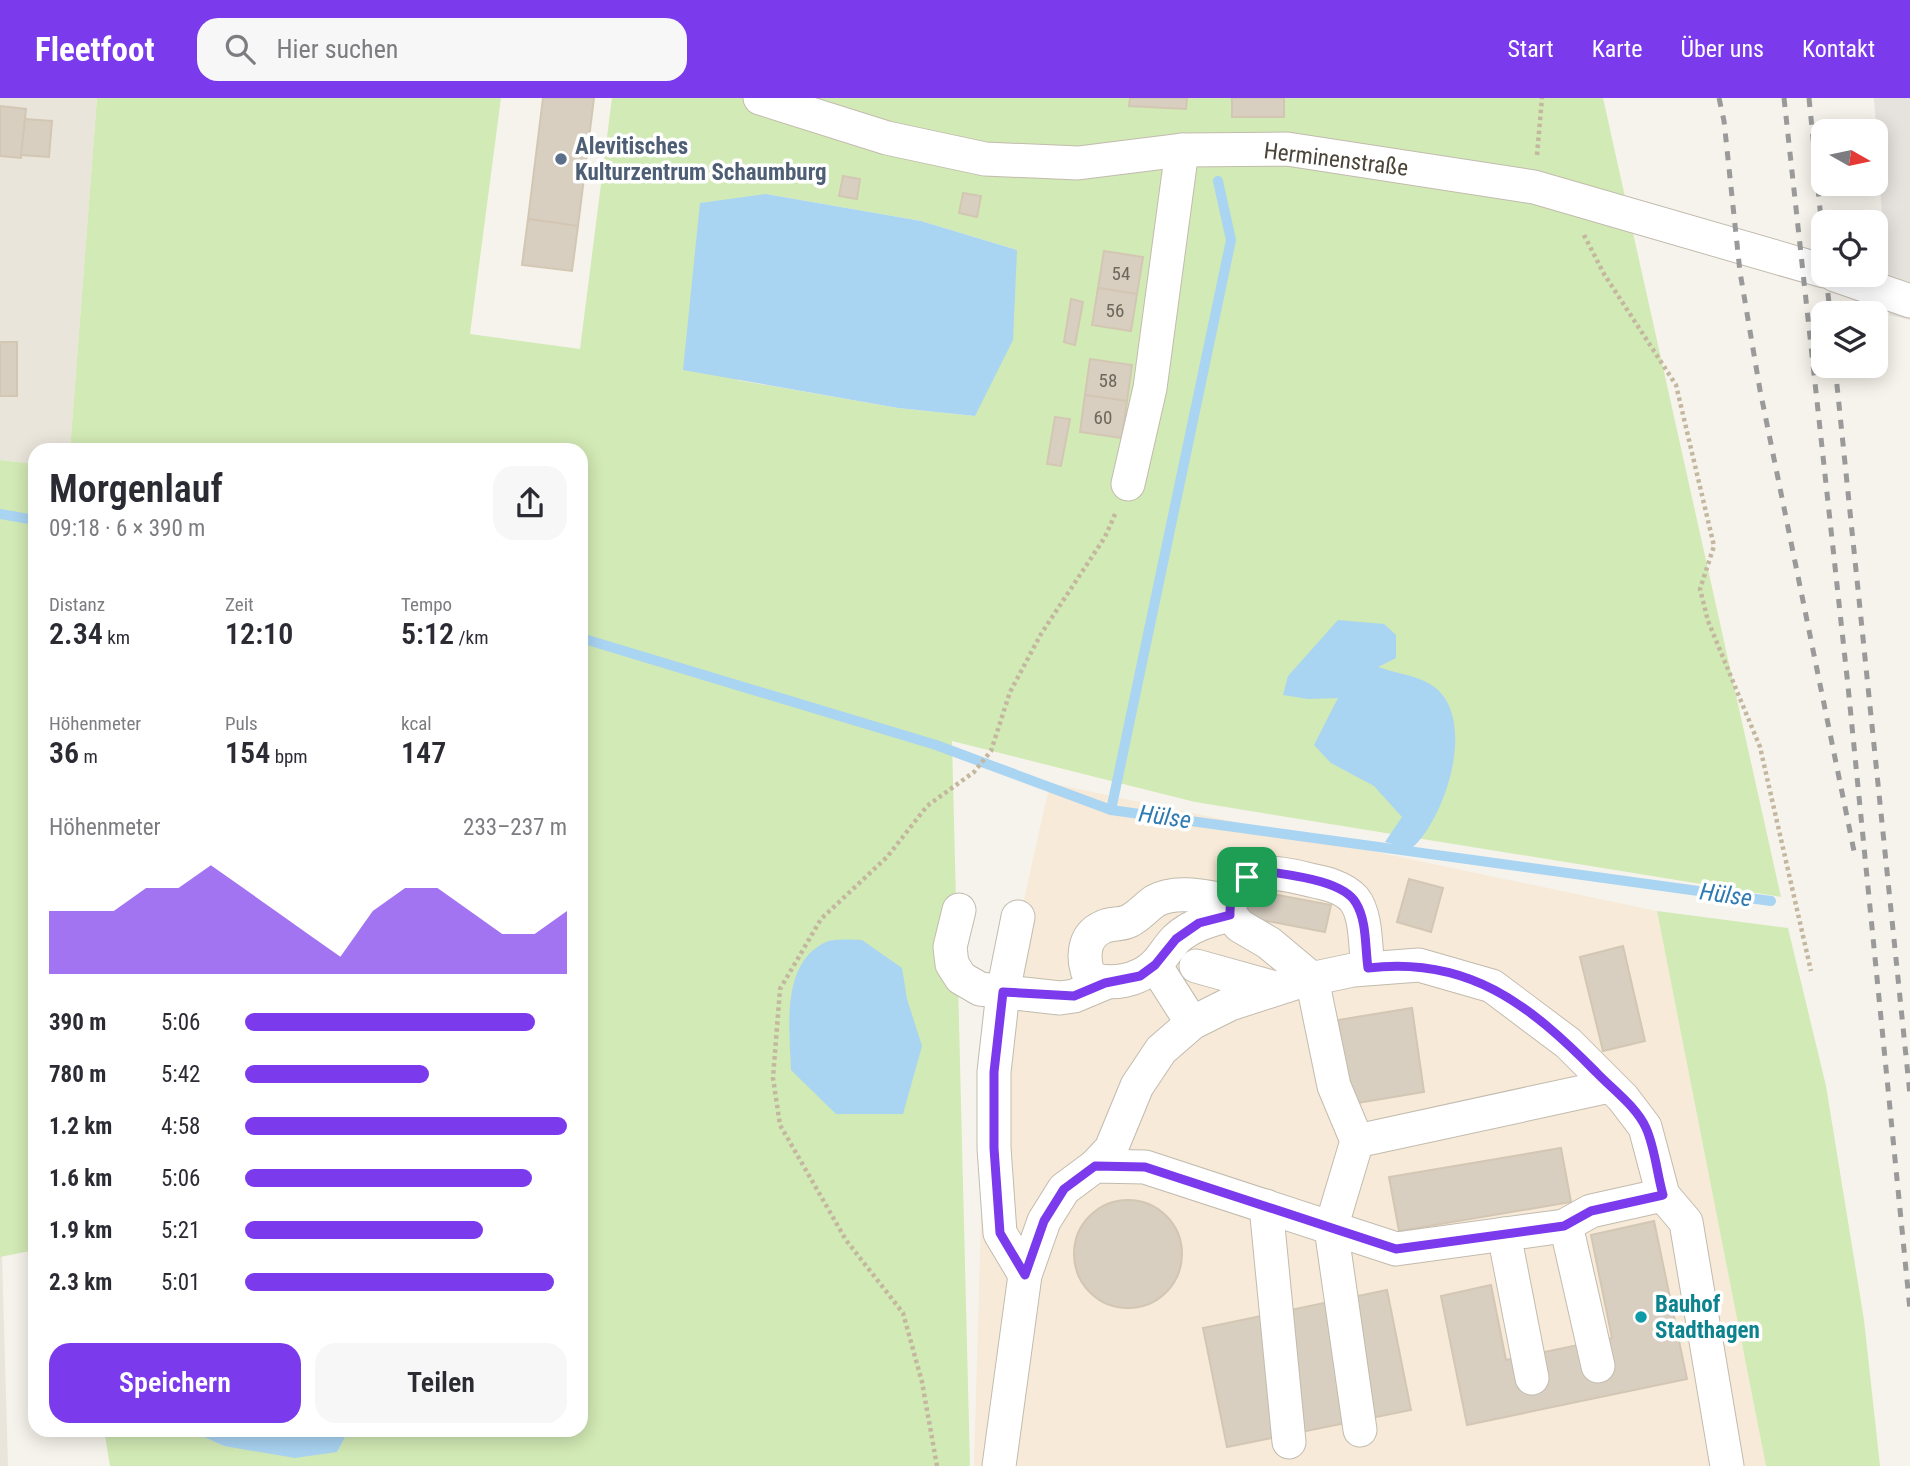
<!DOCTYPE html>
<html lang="de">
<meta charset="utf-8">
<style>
body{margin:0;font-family:"Roboto Condensed",sans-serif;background:#f7f7f7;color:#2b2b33;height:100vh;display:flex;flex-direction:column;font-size:26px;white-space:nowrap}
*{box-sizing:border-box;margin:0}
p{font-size:23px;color:#7c7c81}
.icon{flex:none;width:38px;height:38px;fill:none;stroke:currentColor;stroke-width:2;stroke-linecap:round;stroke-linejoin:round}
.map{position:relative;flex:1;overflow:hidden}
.drawer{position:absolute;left:28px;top:345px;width:560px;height:994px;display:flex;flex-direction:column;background:#fff;border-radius:21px;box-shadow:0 4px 18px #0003}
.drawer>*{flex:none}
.needle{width:46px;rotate:99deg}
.buttons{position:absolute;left:1811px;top:21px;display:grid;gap:14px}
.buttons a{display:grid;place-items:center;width:77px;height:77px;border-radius:14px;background:#fff;box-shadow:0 4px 18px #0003;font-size:35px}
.pin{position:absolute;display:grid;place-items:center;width:60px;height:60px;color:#fff;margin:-30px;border-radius:14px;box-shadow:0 4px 10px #0006}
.round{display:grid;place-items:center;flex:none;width:74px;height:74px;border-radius:21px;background:#f7f7f7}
.summary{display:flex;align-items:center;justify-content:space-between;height:119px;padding:0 21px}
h1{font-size:38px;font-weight:600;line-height:52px}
.stats{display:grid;grid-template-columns:repeat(3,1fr);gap:10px;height:119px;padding:7px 21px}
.stats div{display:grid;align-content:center}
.stats b{font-size:30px;font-weight:600}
.stats small{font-size:19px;font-weight:400}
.stats p{font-size:19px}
.chart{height:196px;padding:14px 21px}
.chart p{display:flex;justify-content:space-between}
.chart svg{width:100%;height:126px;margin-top:7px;fill:#7c3aed;opacity:.7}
.button{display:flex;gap:14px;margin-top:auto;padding:14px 21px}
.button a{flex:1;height:80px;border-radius:21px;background:#7c3aed;color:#fff;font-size:28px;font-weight:600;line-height:80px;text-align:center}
.button a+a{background:#f7f7f7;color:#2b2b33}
ul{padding:0 21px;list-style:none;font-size:23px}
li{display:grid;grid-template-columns:112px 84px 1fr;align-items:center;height:52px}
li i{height:18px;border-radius:9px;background:#7c3aed}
header{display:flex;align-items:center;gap:42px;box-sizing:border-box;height:98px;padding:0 35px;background:#7c3aed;color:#fff}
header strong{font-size:33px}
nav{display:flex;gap:38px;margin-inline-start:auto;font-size:24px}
.search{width:490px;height:63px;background:#f7f7f7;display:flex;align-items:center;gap:18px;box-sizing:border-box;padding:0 24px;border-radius:21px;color:#7c7c81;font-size:26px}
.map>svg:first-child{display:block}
.residential{fill:#eae5da}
.commercial{fill:#f7ead8}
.industrial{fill:#e6e2dd}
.green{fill:#d2eab5;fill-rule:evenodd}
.water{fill:#a9d4f2}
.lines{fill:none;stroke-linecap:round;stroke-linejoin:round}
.stream{stroke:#a9d4f2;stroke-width:10}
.building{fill:#d8cfc1;stroke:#d3c7b4;stroke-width:2}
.minor-casing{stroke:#c2bbae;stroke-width:35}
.path{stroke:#c4b79f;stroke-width:4.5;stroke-dasharray:3.5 3.5;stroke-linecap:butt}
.minor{stroke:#fff;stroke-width:33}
.rail{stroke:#9a9a9a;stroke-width:5;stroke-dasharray:9 9;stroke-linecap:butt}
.route-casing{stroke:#fff;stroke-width:14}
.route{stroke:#7c3aed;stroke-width:9}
.service-dot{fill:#5c6f8a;stroke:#fff;stroke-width:2.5}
.culture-dot{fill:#0f9aa8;stroke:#fff;stroke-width:2.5}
.labels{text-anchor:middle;stroke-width:7;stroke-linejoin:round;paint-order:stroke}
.number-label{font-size:19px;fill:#6e675b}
.service-label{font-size:23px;font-weight:bold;fill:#4e5e75;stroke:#fff;text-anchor:start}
.street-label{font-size:23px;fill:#4b4439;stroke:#fff}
.culture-label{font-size:23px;font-weight:bold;fill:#0d838f;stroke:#fff;text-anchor:start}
.water-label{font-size:24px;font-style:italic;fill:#2e7ab2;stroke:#fff}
</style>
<header>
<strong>Fleetfoot</strong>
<div class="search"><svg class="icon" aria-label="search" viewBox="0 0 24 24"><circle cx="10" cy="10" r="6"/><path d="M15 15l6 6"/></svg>Hier suchen</div>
<nav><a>Start</a><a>Karte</a><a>Über uns</a><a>Kontakt</a></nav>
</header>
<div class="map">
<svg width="1910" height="1368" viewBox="0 0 1910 1368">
<rect width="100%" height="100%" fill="#f6f3ec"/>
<g class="residential">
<polygon points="0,0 97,0 70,352 35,352 35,366 0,362"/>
<polygon points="0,1159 2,1159 8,1368 0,1368"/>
</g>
<polygon class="commercial" points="1050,685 1657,813 1766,1368 974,1368 985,976"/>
<polygon class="industrial" points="1874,0 1910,0 1910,222 1889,217"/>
<g class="green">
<path d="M97,0H501L470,236L580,251L612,0H1603L1781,799L1195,704L952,643L970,1368H110L104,1332H188L224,1348L337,1354L349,1332H581V352H70ZM766,96L921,123L1017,152L975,318L898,310L737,282Z"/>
<polygon points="0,362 35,366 35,1152 0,1159"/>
<polygon points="1657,813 1788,830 1826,988 1864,1222 1880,1368 1766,1368"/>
</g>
<g class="water">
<polygon points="766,96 921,123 1017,152 1013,242 975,318 898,310 683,272 700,105"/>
<path d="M1338,522L1384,526L1396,537V560L1378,569C1394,575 1416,577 1430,586C1480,616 1446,721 1411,751L1385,744L1402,719L1374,688L1331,665L1314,647L1338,600L1308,601L1283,597L1288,578Z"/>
<path d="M862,842L902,870L907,901L922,948L903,1016H836L791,972C790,933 780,867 824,845C833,840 852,842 862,842Z"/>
<polygon points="188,1332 349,1332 337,1354 295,1360 224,1348"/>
</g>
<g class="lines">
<g class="stream">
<polyline points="0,416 35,422"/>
<polyline points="581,540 936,647 1111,712 1771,803"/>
<polyline points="1111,712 1231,142 1218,83"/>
</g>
</g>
<g class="building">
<polygon points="543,0 594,0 578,128 528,121"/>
<polygon points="1130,0 1187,0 1186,11 1129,8"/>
<rect x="1232" y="0" width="52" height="19"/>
<polygon points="0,8 26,11 21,60 0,58"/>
<polygon points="25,21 52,23 49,59 21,57"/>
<polygon points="843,78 860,81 857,101 839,98"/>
<polygon points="963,95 981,98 977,119 959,115"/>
<polygon points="528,121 578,128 572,173 522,167"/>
<polygon points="1104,153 1143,159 1137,196 1098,190"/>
<polygon points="1098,190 1137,196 1131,233 1092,227"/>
<polygon points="1071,201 1083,204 1075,247 1064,244"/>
<rect x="0" y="244" width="17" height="54"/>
<polygon points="1090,261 1132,267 1127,303 1085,297"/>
<polygon points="1085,297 1127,303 1122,340 1080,334"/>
<polygon points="1055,319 1070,321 1061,368 1047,366"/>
<polygon points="1409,781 1443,790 1431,834 1397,824"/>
<polygon points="1252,792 1331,807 1325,834 1246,819"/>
<polygon points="1623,848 1645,943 1603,953 1580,859"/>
<polygon points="1412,910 1424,994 1351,1006 1338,922"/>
<polygon points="1561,1050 1571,1104 1399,1133 1389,1079"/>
<circle cx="1128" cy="1156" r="54"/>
<polygon points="1654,1123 1687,1281 1467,1327 1441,1198 1491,1187 1506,1262 1612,1240 1591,1137"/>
<polygon points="1387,1192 1411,1312 1227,1349 1203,1230"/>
</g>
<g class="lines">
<defs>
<g id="minor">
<polyline points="760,0 887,40 985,61 1078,65 1182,52 1287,51 1534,89 1824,173"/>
<polyline points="1835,177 1910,203"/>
<polyline points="1128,386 1150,290 1182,52"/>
<path d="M1229,803C1207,799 1176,791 1155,803C1146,809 1139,818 1129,823C1121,827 1111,825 1103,829C1082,838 1082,862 1090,880C1111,888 1138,883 1155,867C1163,859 1168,849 1176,841C1191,827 1210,822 1230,817"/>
<polyline points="959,812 950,849 952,866 961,880 980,891 1060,900 1074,898 1105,885"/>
<polyline points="1018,819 1003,894 994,974 994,1050 1000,1135 1025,1177"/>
<polyline points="1155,867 1192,925"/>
<polyline points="1196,868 1275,890"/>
<polyline points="1357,1043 1610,988"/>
<polyline points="1095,1068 1111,1051 1137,988 1161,952 1192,925 1230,906 1301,883 1353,872 1419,867 1492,888 1568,945 1623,1000 1645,1029 1663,1097"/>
<polyline points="1266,1108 1289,1344"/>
<polyline points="1566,1127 1598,1268"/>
<polyline points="1504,1136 1532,1280"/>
<path d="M1360,1332L1331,1130L1357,1043L1334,988L1312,881L1269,845L1240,828L1230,817C1228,764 1275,773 1310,782C1325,785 1343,789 1354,801C1367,817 1365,850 1368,870"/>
<polyline points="999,1368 1025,1177 1044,1123 1064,1091 1095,1068 1145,1069 1396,1151 1564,1128 1591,1113 1663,1097 1686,1124 1727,1368"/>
</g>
</defs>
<use href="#minor" class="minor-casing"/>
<g class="path">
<polyline points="1537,57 1542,0"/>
<polyline points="1584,137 1604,176 1676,287 1714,448 1700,491 1708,523 1760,649 1811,873"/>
<polyline points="937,1368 922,1284 903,1215 846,1142 780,1027 773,980 780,891 821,821 887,759 927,708 974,674 991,653 1010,594 1041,536 1105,439 1116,414"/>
</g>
<use href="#minor" class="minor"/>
<g class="rail">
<polyline points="1719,0 1724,23 1740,174 1760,292 1855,758"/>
<polyline points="1784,0 1848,588 1910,1212"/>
<polyline points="1809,0 1824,151"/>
<polyline points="1826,177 1830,215"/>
<polyline points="1835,268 1910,997"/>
</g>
</g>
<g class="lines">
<defs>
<path id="route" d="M1264,773C1288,777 1343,782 1356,805C1367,823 1365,850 1368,870C1468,858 1529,906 1596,974C1612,991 1636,1008 1646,1030C1655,1050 1657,1076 1663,1097L1591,1113L1564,1128L1396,1151L1145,1069L1095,1068L1064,1091L1044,1123L1025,1177L1000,1135L994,1050V974L1003,894L1074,898L1105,885L1140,878L1155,867L1176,841L1199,825L1230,817C1229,792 1242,780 1264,773Z"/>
</defs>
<use href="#route" class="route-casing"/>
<use href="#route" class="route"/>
</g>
<circle class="service-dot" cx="561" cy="61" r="7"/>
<circle class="culture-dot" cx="1641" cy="1219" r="7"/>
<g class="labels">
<g class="number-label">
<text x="1121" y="182">54</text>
<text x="1115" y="219">56</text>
<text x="1108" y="289">58</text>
<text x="1103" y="326">60</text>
</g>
<g class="service-label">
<text x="575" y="56">Alevitisches<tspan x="575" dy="26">Kulturzentrum Schaumburg</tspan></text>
</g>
<g class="street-label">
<text transform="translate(1336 61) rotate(7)" y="8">Herminenstraße</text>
</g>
<g class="culture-label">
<text x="1655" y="1214">Bauhof<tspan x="1655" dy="26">Stadthagen</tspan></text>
</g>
<g class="water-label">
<text transform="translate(1165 719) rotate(8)" y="8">Hülse</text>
<text transform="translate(1726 797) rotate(8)" y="8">Hülse</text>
</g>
</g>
</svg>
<div class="buttons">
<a><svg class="needle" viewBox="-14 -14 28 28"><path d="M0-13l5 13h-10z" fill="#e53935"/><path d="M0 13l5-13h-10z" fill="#7c7c81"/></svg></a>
<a><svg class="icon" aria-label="locate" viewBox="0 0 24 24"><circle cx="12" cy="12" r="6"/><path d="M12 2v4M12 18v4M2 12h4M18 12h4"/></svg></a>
<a><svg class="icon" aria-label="layers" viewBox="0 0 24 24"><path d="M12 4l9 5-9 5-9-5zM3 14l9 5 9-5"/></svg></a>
</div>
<div class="pin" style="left:1247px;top:779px;background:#1e9e55"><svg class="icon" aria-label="arrive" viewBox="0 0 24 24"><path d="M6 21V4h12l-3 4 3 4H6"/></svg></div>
<section class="drawer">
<div class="summary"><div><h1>Morgenlauf</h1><p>09:18 · 6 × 390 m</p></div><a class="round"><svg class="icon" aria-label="share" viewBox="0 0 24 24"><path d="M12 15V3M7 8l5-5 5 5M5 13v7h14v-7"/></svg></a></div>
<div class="stats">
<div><p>Distanz</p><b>2.34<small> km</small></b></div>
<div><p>Zeit</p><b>12:10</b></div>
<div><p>Tempo</p><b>5:12<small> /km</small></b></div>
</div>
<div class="stats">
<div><p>Höhenmeter</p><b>36<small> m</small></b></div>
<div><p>Puls</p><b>154<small> bpm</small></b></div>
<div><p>kcal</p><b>147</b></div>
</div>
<div class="chart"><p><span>Höhenmeter</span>233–237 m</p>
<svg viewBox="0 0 160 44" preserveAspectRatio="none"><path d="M0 44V22L10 22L20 22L30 14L40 14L50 6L60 14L70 22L80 30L90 38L100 22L110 14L120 14L130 22L140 30L150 30L160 22V44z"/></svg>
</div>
<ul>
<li><b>390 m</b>5:06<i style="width:90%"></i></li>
<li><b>780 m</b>5:42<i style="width:57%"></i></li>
<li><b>1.2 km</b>4:58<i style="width:100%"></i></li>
<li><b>1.6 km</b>5:06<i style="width:89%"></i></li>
<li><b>1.9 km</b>5:21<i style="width:74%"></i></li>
<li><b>2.3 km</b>5:01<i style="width:96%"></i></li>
</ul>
<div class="button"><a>Speichern</a><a>Teilen</a></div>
</section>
</div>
